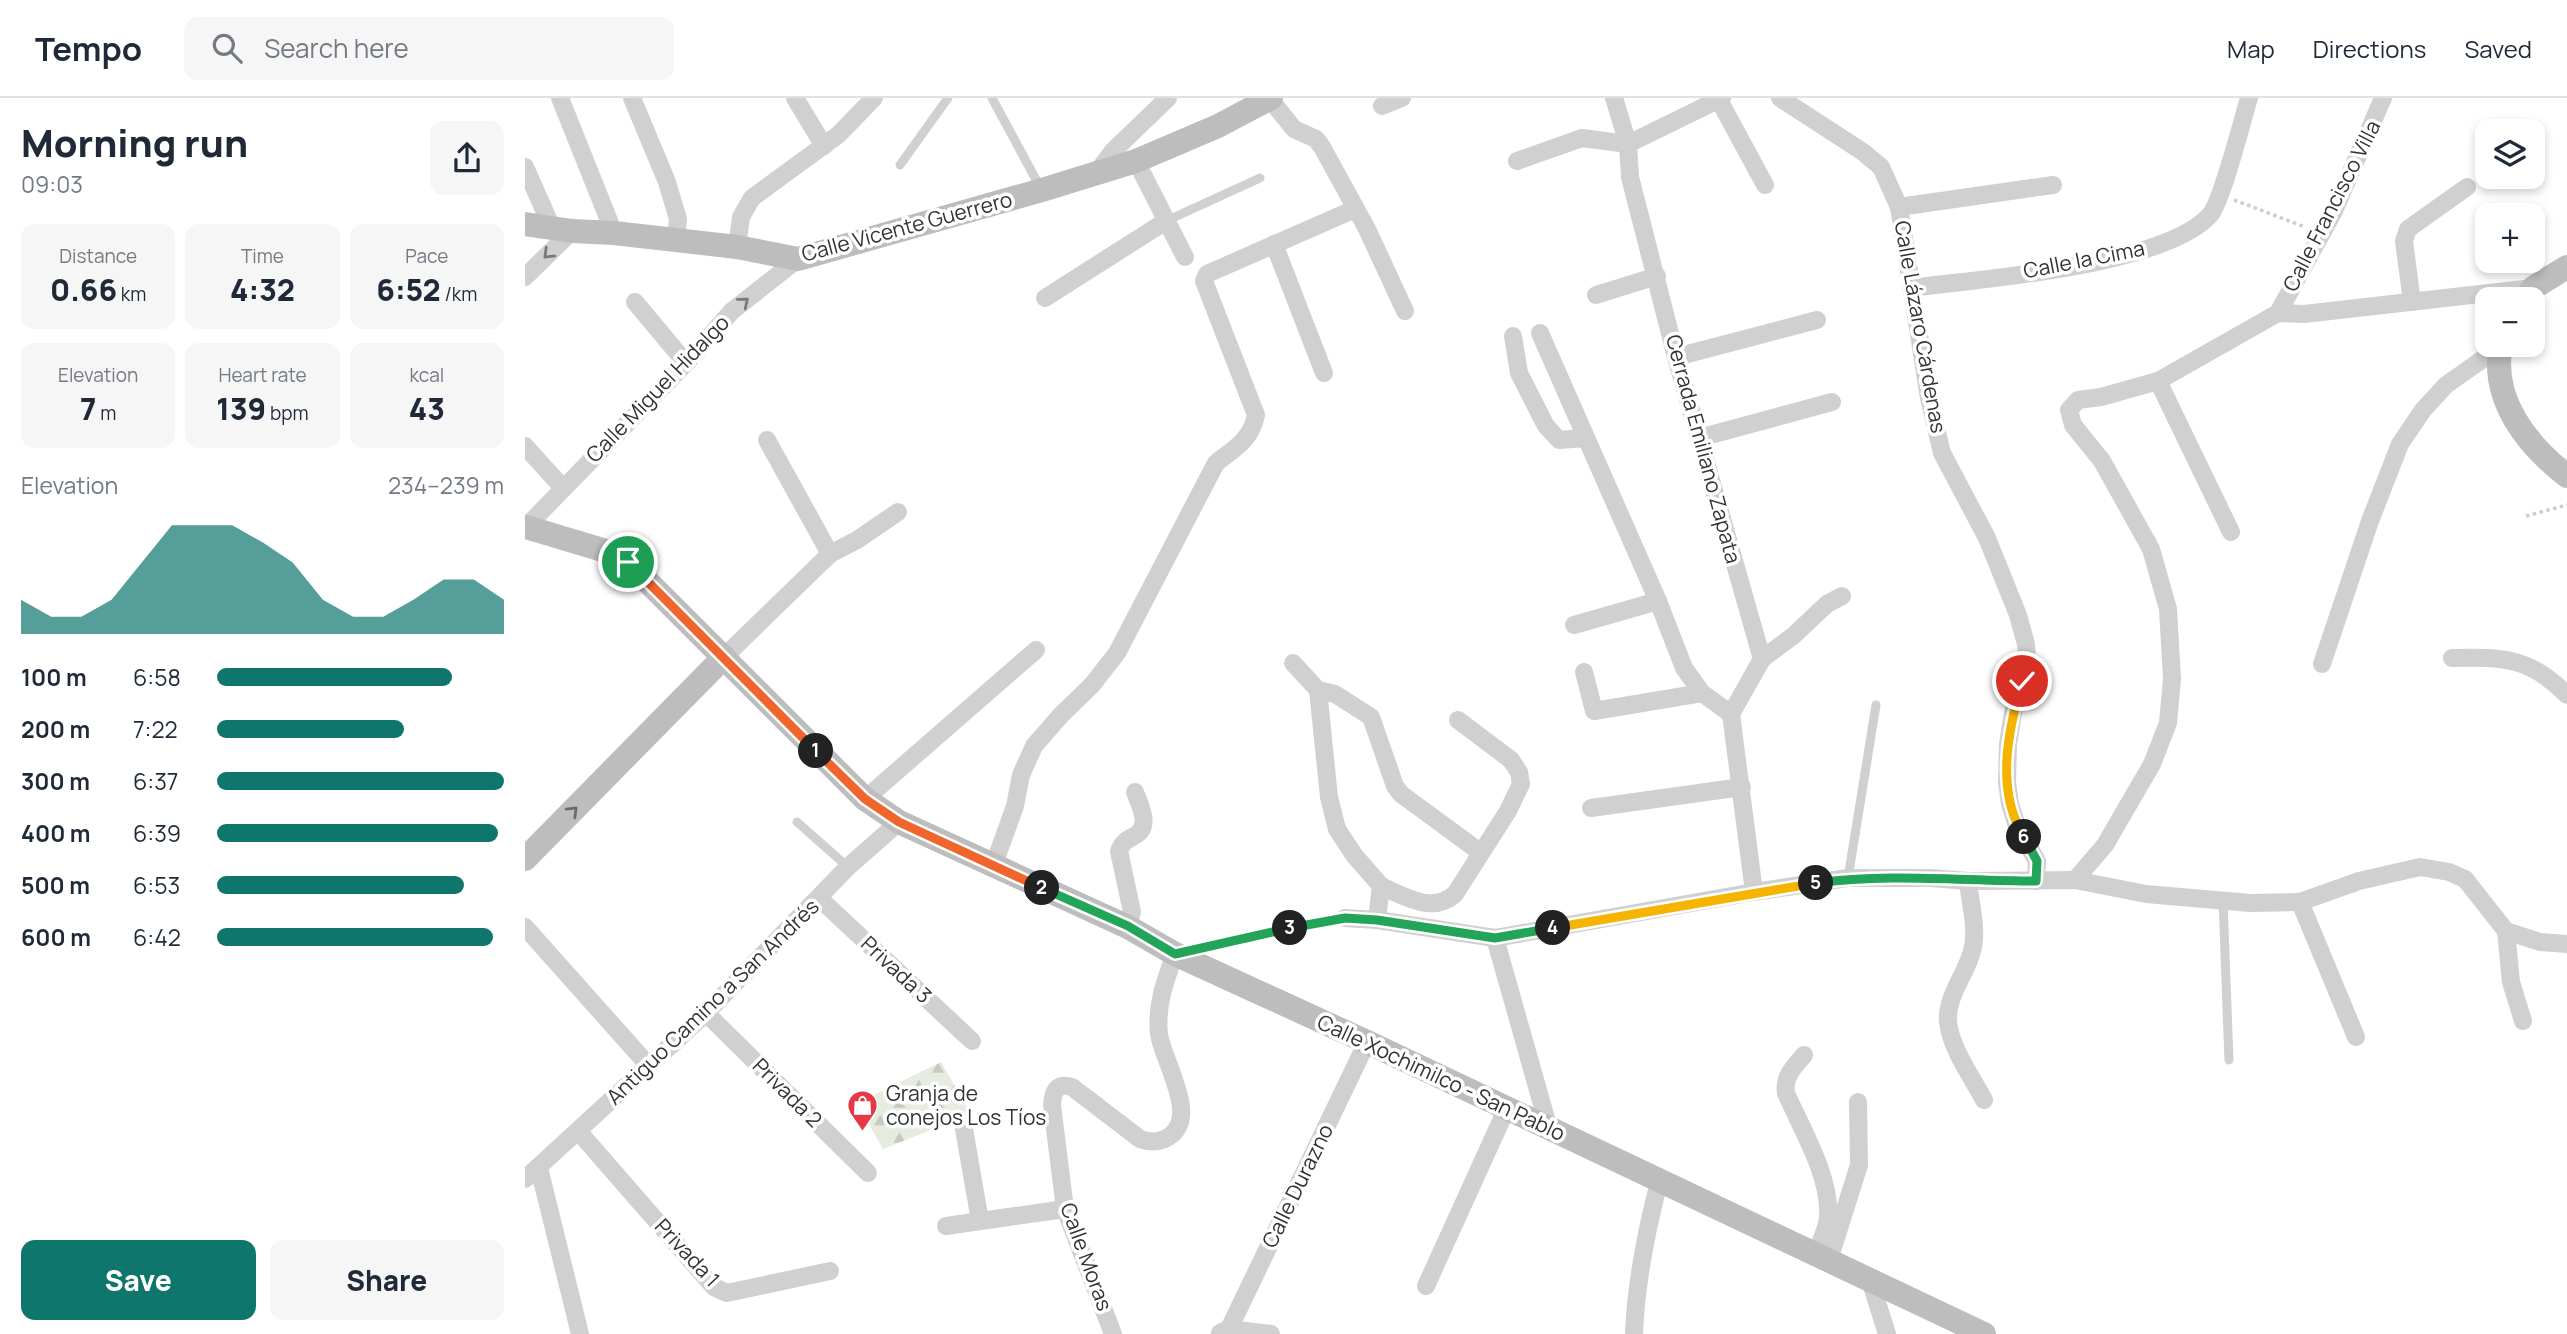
<!DOCTYPE html>
<meta charset="utf-8">
<style>
body{margin:0;font-family:Manrope,sans-serif;background:#f6f6f7;color:#1f2937;height:100vh;display:flex;flex-direction:column;font-size:26px;white-space:nowrap}
*{box-sizing:border-box;margin:0}
p{font-size:23px;color:#747a83}
.icon{flex:none;width:38px;height:38px;fill:none;stroke:currentColor;stroke-width:2;stroke-linecap:round;stroke-linejoin:round}
.map{position:relative;flex:1;overflow:hidden}
.side{display:flex;flex-direction:column;background:#fff;width:525px}
.side>*{flex:none}
.tools{position:absolute;left:1950px;top:21px;display:grid;gap:14px}
.tools a{display:grid;place-items:center;width:70px;height:70px;border-radius:14px;background:#fff;box-shadow:0 4px 10px #0003;font-size:35px}
.pin{position:absolute;display:grid;place-items:center;width:60px;height:60px;color:#fff;margin:-30px;border:4px solid #fff;border-radius:50%;box-shadow:0 2px 7px #0007}
.km{position:absolute;width:35px;height:35px;margin:-18px;border-radius:50%;background:#222;color:#fff;font-size:19px;line-height:35px;text-align:center}
.round{display:grid;place-items:center;flex:none;width:74px;height:74px;border-radius:14px;background:#f6f6f7}
.headline{display:flex;align-items:center;justify-content:space-between;height:119px;padding:0 21px}
h1{font-size:38px;font-weight:800;line-height:52px}
.metrics{display:grid;grid-template-columns:repeat(3,1fr);gap:10px;height:119px;padding:7px 21px}
.metrics div{display:grid;align-content:center;border-radius:14px;background:#f6f6f7;text-align:center}
.metrics b{font-size:30px;font-weight:800}
.metrics small{font-size:19px;font-weight:400}
.metrics p{font-size:19px}
.chart{height:196px;padding:14px 21px}
.chart p{display:flex;justify-content:space-between}
.chart svg{width:100%;height:126px;margin-top:7px;fill:#0f766e;opacity:.7}
.action{display:flex;gap:14px;margin-top:auto;padding:14px 21px}
.action a{flex:1;height:80px;border-radius:14px;background:#0f766e;color:#fff;font-size:28px;font-weight:800;line-height:80px;text-align:center}
.action a+a{background:#f6f6f7;color:#1f2937}
ul{padding:0 21px;list-style:none;font-size:23px}
li{display:grid;grid-template-columns:112px 84px 1fr;align-items:center;height:52px}
li i{height:18px;border-radius:9px;background:#0f766e}
header{display:flex;align-items:center;gap:42px;box-sizing:border-box;height:98px;padding:0 35px;background:#fff;border-bottom:2px solid #e0e1e3}
header strong{font-size:33px}
nav{display:flex;gap:38px;margin-inline-start:auto;font-size:24px}
.search{width:490px;height:63px;background:#f6f6f7;display:flex;align-items:center;gap:18px;box-sizing:border-box;padding:0 24px;border-radius:14px;color:#747a83;font-size:26px}
main{display:flex;flex:1;min-height:0}
.map>svg:first-child{display:block}
.forest{fill:url(#forest-firs)}
.lines{fill:none;stroke-linecap:round;stroke-linejoin:round}
.path{stroke:#cdcdcd;stroke-width:3.5;stroke-dasharray:3.5 3.5;stroke-linecap:butt}
.lane{stroke:#d0d0d0;stroke-width:9}
.street{stroke:#d0d0d0;stroke-width:18}
.secondary{stroke:#bdbdbd;stroke-width:24}
.oneway{stroke:#7a7a7a}
.oneway2{stroke:#6a6a6a}
.split-1-casing{stroke:#fff;stroke-width:14}
.split-2-casing{stroke:#fff;stroke-width:14}
.split-3-casing{stroke:#fff;stroke-width:14}
.split-4-casing{stroke:#fff;stroke-width:14}
.split-5-casing{stroke:#fff;stroke-width:14}
.split-6-casing{stroke:#fff;stroke-width:14}
.split-7-casing{stroke:#fff;stroke-width:14}
.split-1{stroke:#f0652b;stroke-width:9}
.split-2{stroke:#f0652b;stroke-width:9}
.split-3{stroke:#22a559;stroke-width:9}
.split-4{stroke:#22a559;stroke-width:9}
.split-5{stroke:#f5b400;stroke-width:9}
.split-6{stroke:#22a559;stroke-width:9}
.split-7{stroke:#f5b400;stroke-width:9}
.labels{text-anchor:middle;stroke-width:7;stroke-linejoin:round;paint-order:stroke}
.street-label{font-size:21px;fill:#333;stroke:#fff}
.poi-label{font-size:21px;fill:#333;stroke:#fff;text-anchor:start}
</style>
<header>
<strong>Tempo</strong>
<div class="search"><svg class="icon" aria-label="search" viewBox="0 0 24 24"><circle cx="10" cy="10" r="6"/><path d="M15 15l6 6"/></svg>Search here</div>
<nav><a>Map</a><a>Directions</a><a>Saved</a></nav>
</header>
<main>
<section class="side">
<div class="headline"><div><h1>Morning run</h1><p>09:03</p></div><a class="round"><svg class="icon" aria-label="share" viewBox="0 0 24 24"><path d="M12 15V3M7 8l5-5 5 5M5 13v7h14v-7"/></svg></a></div>
<div class="metrics">
<div><p>Distance</p><b>0.66<small> km</small></b></div>
<div><p>Time</p><b>4:32</b></div>
<div><p>Pace</p><b>6:52<small> /km</small></b></div>
</div>
<div class="metrics">
<div><p>Elevation</p><b>7<small> m</small></b></div>
<div><p>Heart rate</p><b>139<small> bpm</small></b></div>
<div><p>kcal</p><b>43</b></div>
</div>
<div class="chart"><p><span>Elevation</span>234–239 m</p>
<svg viewBox="0 0 160 44" preserveAspectRatio="none"><path d="M0 44V32L10 38L20 38L30 32L40 19L50 6L60 6L70 6L80 12L90 19L100 32L110 38L120 38L130 32L140 25L150 25L160 32V44z"/></svg>
</div>
<ul>
<li><b>100 m</b>6:58<i style="width:82%"></i></li>
<li><b>200 m</b>7:22<i style="width:65%"></i></li>
<li><b>300 m</b>6:37<i style="width:100%"></i></li>
<li><b>400 m</b>6:39<i style="width:98%"></i></li>
<li><b>500 m</b>6:53<i style="width:86%"></i></li>
<li><b>600 m</b>6:42<i style="width:96%"></i></li>
</ul>
<div class="action"><a>Save</a><a>Share</a></div>
</section>
<div class="map">
<svg width="2042" height="1236" viewBox="0 0 2042 1236">
<defs>
<pattern id="forest-firs" width="22" height="20" patternUnits="userSpaceOnUse" patternTransform="scale(1.75)"><rect width="22" height="20" fill="#e6ecdf"/><path d="M5 1l3.5 6h-7zM16 11l3.5 6h-7z" fill="#c6cbc0"/></pattern>
</defs>
<rect width="100%" height="100%" fill="#fff"/>
<polygon class="forest" points="416,964 446,1016 358,1051 332,1005"/>
<g class="lines">
<g class="path">
<polyline points="1709,102 1780,129"/>
<polyline points="2001,418 2042,407"/>
<polyline points="685,848 804,823"/>
</g>
<g class="lane">
<polyline points="467,0 516,91"/>
<polyline points="375,67 423,0"/>
<polyline points="641,123 735,80"/>
<polyline points="272,724 323,769"/>
<polyline points="1323,780 1351,607"/>
<polyline points="1698,803 1704,962"/>
</g>
<g class="street">
<polyline points="35,0 89,135"/>
<polyline points="107,0 142,84 153,121 151,142"/>
<polyline points="270,0 299,48"/>
<polyline points="1089,0 1103,46 1105,79 1151,259 1237,561 1206,616 1229,794"/>
<polyline points="1255,0 1338,54 1356,69 1374,109 1404,300 1417,355 1462,440 1493,517 1501,546 1502,563 1488,615 1483,646 1482,684 1485,706 1492,728 1512,763 1511,783"/>
<polyline points="745,1 769,31 791,41 797,49 842,131 880,213"/>
<polyline points="1194,2 1240,87"/>
<polyline points="857,8 877,0"/>
<polyline points="611,63 660,159"/>
<polyline points="992,63 1057,40 1103,46 1197,0"/>
<polyline points="0,69 27,130"/>
<polyline points="573,73 588,53 643,0"/>
<polyline points="1374,109 1528,87"/>
<polyline points="749,146 799,275"/>
<polyline points="212,149 216,119 227,100 313,37 349,0"/>
<polyline points="0,179 47,133"/>
<path d="M1386,190C1455,181 1639,168 1685,117C1697,103 1717,23 1724,0"/>
<polyline points="1071,197 1132,178"/>
<polyline points="520,200 641,123"/>
<polyline points="110,204 161,265"/>
<polyline points="1887,204 1879,143 1883,131 1942,89"/>
<polyline points="1753,215 1779,216 2008,190"/>
<polyline points="1015,235 1133,503 1159,570 1177,595 1206,616"/>
<polyline points="988,238 994,275 1021,328 1034,342 1061,340"/>
<polyline points="1151,259 1292,222"/>
<polyline points="1633,283 1706,434"/>
<polyline points="1174,340 1307,304"/>
<polyline points="242,342 305,456"/>
<polyline points="0,348 38,390"/>
<polyline points="1,429 161,265 207,213 273,161"/>
<polyline points="1049,527 1133,503"/>
<polyline points="199,559 305,456 332,442 373,414"/>
<path d="M1927,560C1978,559 2005,559 2042,597"/>
<polyline points="1237,561 1268,538 1302,506 1317,498"/>
<polyline points="768,565 793,592 804,699 812,731 829,757 856,788 852,822"/>
<polyline points="1797,566 1845,423 1875,346 1898,312 1921,287 1975,249"/>
<polyline points="1059,574 1069,613 1177,595"/>
<polyline points="793,592 810,596 846,619 870,688 876,696 955,754"/>
<polyline points="340,701 511,552"/>
<polyline points="1066,710 1217,689"/>
<path d="M468,769L490,708L496,677L509,648L536,617L567,587L592,555L691,365C710,350 726,342 731,317L679,183L682,176L830,111"/>
<polyline points="1550,782 1580,747 1627,666 1643,625 1647,581 1643,511 1626,451 1577,363 1548,327 1544,312 1553,302 1576,299 1633,283 1753,215 1809,113 1858,0"/>
<path d="M1443,783C1445,805 1453,832 1447,853C1441,877 1421,898 1423,924C1426,951 1447,979 1459,1002"/>
<path d="M856,788C880,799 908,816 930,796L983,713L996,686L994,674L986,662L933,622"/>
<polyline points="294,800 447,943"/>
<polyline points="1775,804 1831,939"/>
<polyline points="820,820 852,822 970,840 1229,794 1323,780 1406,780 1443,783 1550,782 1621,796 1725,805 1775,804 1834,783 1895,769 1924,774 1940,781 1981,833 2015,844 2042,846"/>
<polyline points="0,829 124,968"/>
<path d="M603,829L607,814L594,753C598,743 602,742 611,737C626,727 615,708 610,694"/>
<polyline points="1981,833 1986,884 1998,923"/>
<polyline points="970,840 1024,1031"/>
<polyline points="181,915 343,1075"/>
<path d="M1279,957C1269,969 1258,979 1261,995C1277,1032 1306,1079 1303,1119C1302,1132 1295,1144 1291,1156"/>
<polyline points="438,1025 455,1123"/>
<polyline points="54,1034 189,1189 202,1195 305,1173"/>
<polyline points="14,1070 55,1236"/>
<polyline points="0,1081 181,915 323,769 374,724"/>
<polyline points="421,1128 540,1111"/>
<polyline points="1304,1162 1334,1067 1333,1004"/>
<polyline points="1345,1182 1362,1236"/>
<polyline points="901,1188 981,1012"/>
<polyline points="704,1231 842,944"/>
<polyline points="695,1235 704,1231 746,1236"/>
<path d="M588,1236L540,1111L527,1007C528,994 531,984 547,989L615,1041C626,1045 636,1045 646,1037C673,1017 638,963 634,936C631,907 640,883 650,856"/>
<path d="M1109,1236C1111,1184 1121,1134 1134,1084"/>
</g>
<g class="secondary">
<polyline points="0,126 47,133 89,135 212,149 273,161 517,92 611,63 693,28 746,0"/>
<polyline points="2000,201 2008,190 2042,169"/>
<path d="M1976,247C1965,301 2002,347 2042,378"/>
<polyline points="1,429 81,453 103,464 340,701 374,724 603,829 650,856 842,944 1459,1236"/>
<polyline points="0,761 199,559"/>
</g>
</g>
<defs><path id="oneway-chevron" d="M-2-3.5L2.5 0L-2 3.5" fill="none" stroke-width="1.6" stroke-linecap="round" stroke-linejoin="round" transform="scale(1.75)"/></defs>
<g class="oneway">
<use href="#oneway-chevron" transform="translate(23 156) rotate(136)"/>
<use href="#oneway-chevron" transform="translate(219 204) rotate(-39)"/>
</g>
<use class="oneway2" href="#oneway-chevron" transform="translate(48 713) rotate(-45)"/>
<g class="lines">
<defs>
<polyline id="split-1" points="103,464 291,653"/>
<polyline id="split-2" points="291,653 340,701 374,724 517,790"/>
<polyline id="split-3" points="517,790 603,828 650,856 765,830"/>
<polyline id="split-4" points="765,830 820,820 852,822 970,840 1028,830"/>
<polyline id="split-5" points="1028,830 1291,785"/>
<path id="split-6" d="M1291,785C1364,775 1438,783 1511,783L1512,763L1499,739"/>
<path id="split-7" d="M1497,583C1483,633 1470,692 1499,739"/>
</defs>
<use href="#split-1" class="split-1-casing"/>
<use href="#split-2" class="split-2-casing"/>
<use href="#split-3" class="split-3-casing"/>
<use href="#split-4" class="split-4-casing"/>
<use href="#split-5" class="split-5-casing"/>
<use href="#split-6" class="split-6-casing"/>
<use href="#split-7" class="split-7-casing"/>
<use href="#split-1" class="split-1"/>
<use href="#split-2" class="split-2"/>
<use href="#split-3" class="split-3"/>
<use href="#split-4" class="split-4"/>
<use href="#split-5" class="split-5"/>
<use href="#split-6" class="split-6"/>
<use href="#split-7" class="split-7"/>
</g>
<defs>
<symbol id="shop-pin" viewBox="-11 -11 22 30"><path d="M0 17L-7.5 6A9.5 9.5 0 1 1 7.5 6Z" fill="#e63946" stroke="#fff"/><path d="M-5-2.5h2.3a2.7 3.5 0 0 1 5.4 0H5L5.5 6h-11ZM-1.5-2.5h3a1.5 2.3 0 0 0-3 0Z" fill="#fff"/></symbol>
</defs>
<g fill-rule="evenodd">
<use href="#shop-pin" x="320" y="990" width="35" height="47"/>
</g>
<g class="labels">
<g class="street-label">
<text transform="translate(1807 108) rotate(-63)" y="7">Calle Francisco Villa</text>
<text transform="translate(382 129) rotate(-15)" y="7">Calle Vicente Guerrero</text>
<text transform="translate(1559 162) rotate(-11)" y="7">Calle la Cima</text>
<text transform="translate(1395 229) rotate(80)" y="7">Calle Lázaro Cárdenas</text>
<text transform="translate(133 291) rotate(-46)" y="7">Calle Miguel Hidalgo</text>
<text transform="translate(1178 351) rotate(75)" y="7">Cerrada Emiliano Zapata</text>
<text transform="translate(371 872) rotate(43)" y="7">Privada 3</text>
<text transform="translate(188 904) rotate(-44)" y="7">Antiguo Camino a San Andrés</text>
<text transform="translate(916 980) rotate(25)" y="7">Calle Xochimilco - San Pablo</text>
<text transform="translate(262 995) rotate(45)" y="7">Privada 2</text>
<text transform="translate(773 1088) rotate(-64)" y="7">Calle Durazno</text>
<text transform="translate(162 1155) rotate(47)" y="7">Privada 1</text>
<text transform="translate(561 1159) rotate(70)" y="7">Calle Moras</text>
</g>
<g class="poi-label">
<text x="361" y="1003">Granja de<tspan x="361" dy="24">conejos Los Tíos</tspan></text>
</g>
</g>
</svg>
<div class="tools">
<a><svg class="icon" aria-label="layers" viewBox="0 0 24 24"><path d="M12 4l9 5-9 5-9-5zM3 14l9 5 9-5"/></svg></a>
<a>+</a>
<a>−</a>
</div>
<div class="pin" style="left:103px;top:464px;background:#1e9e55"><svg class="icon" aria-label="arrive" viewBox="0 0 24 24"><path d="M6 21V4h12l-3 4 3 4H6"/></svg></div>
<div class="pin" style="left:1497px;top:583px;background:#d93025"><svg class="icon" aria-label="check" viewBox="0 0 24 24"><path d="M5 12l5 5 9-10"/></svg></div>
<b class="km" style="left:291px;top:653px">1</b>
<b class="km" style="left:517px;top:790px">2</b>
<b class="km" style="left:765px;top:830px">3</b>
<b class="km" style="left:1028px;top:830px">4</b>
<b class="km" style="left:1291px;top:785px">5</b>
<b class="km" style="left:1499px;top:739px">6</b>
</div>
</main>
